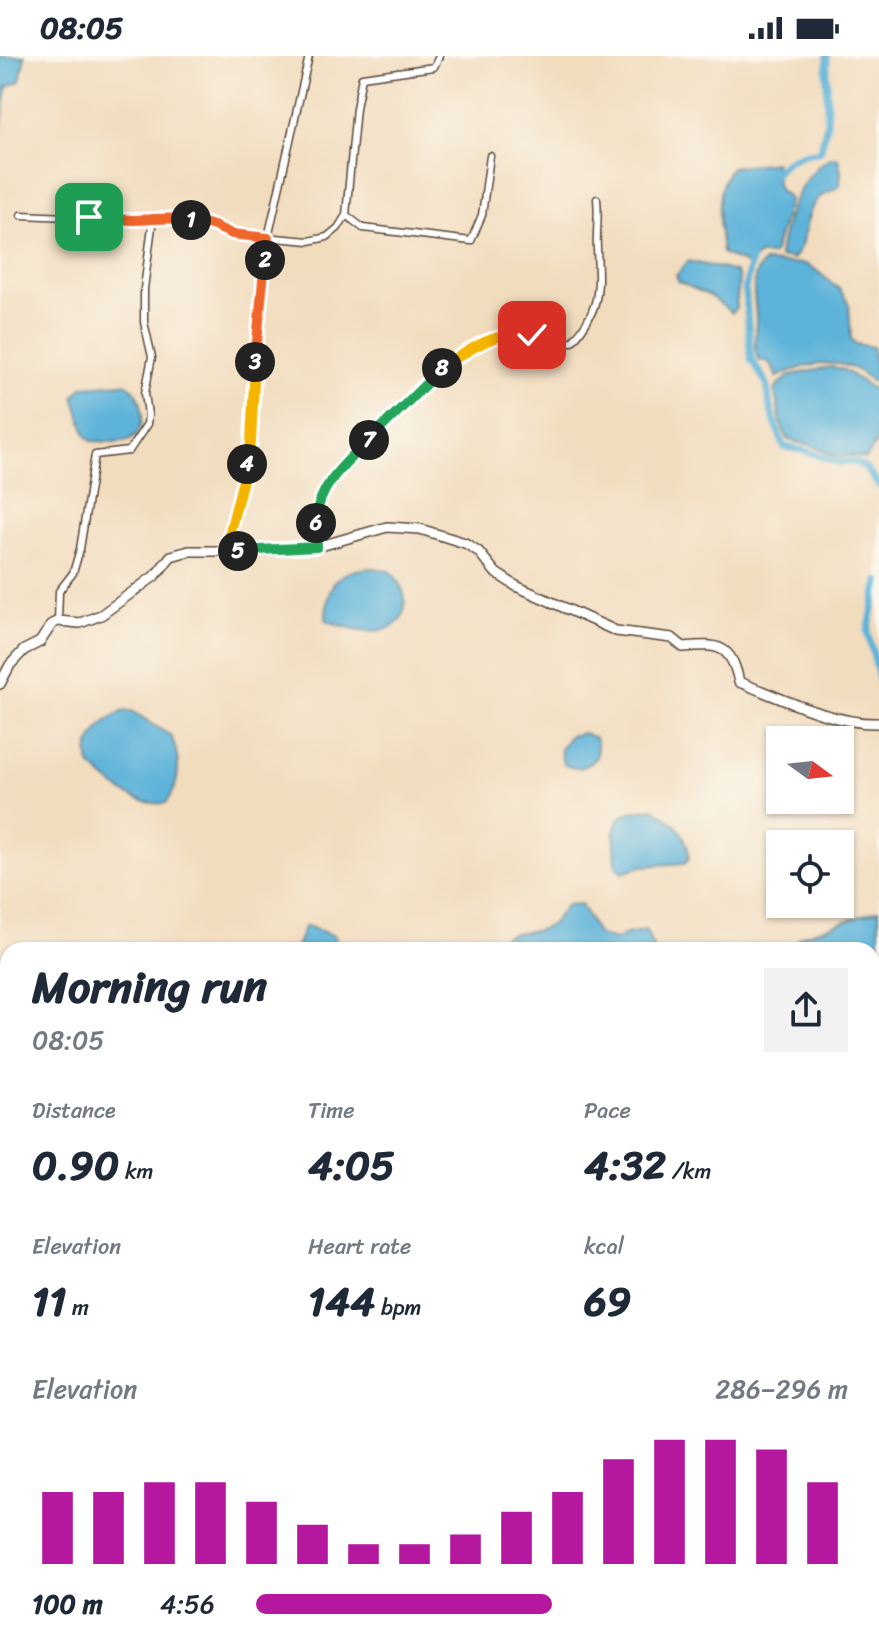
<!DOCTYPE html>
<meta charset="utf-8">
<style>
body{margin:0;font-family:Sriracha,sans-serif;background:#f2f2f3;color:#1f2937;height:100vh;display:flex;flex-direction:column;font-size:30px;white-space:nowrap}
*{box-sizing:border-box;margin:0}
p{font-size:26px;color:#747a83}
.icon{flex:none;width:44px;height:44px;fill:none;stroke:currentColor;stroke-width:2;stroke-linecap:round;stroke-linejoin:round}
.map{position:relative;flex:1;overflow:hidden}
.panel{position:absolute;left:0px;top:886px;width:880px;height:710px;display:flex;flex-direction:column;background:#fff;border-radius:24px 24px 0 0;box-shadow:0 2px 6px #0004}
.panel>*{flex:none}
.needle{width:52px;rotate:105deg}
.tools{position:absolute;left:766px;top:670px;display:grid;gap:16px}
.tools a{display:grid;place-items:center;width:88px;height:88px;border-radius:0px;background:#fff;box-shadow:0 2px 6px #0004;font-size:40px}
.pin{position:absolute;display:grid;place-items:center;width:68px;height:68px;color:#fff;margin:-34px;border-radius:16px;box-shadow:0 4px 12px #0006}
.km{position:absolute;width:40px;height:40px;margin:-20px;border-radius:50%;background:#222;color:#fff;font-size:22px;line-height:40px;text-align:center}
.round{display:grid;place-items:center;flex:none;width:84px;height:84px;border-radius:0px;background:#f2f2f3}
.headline{display:flex;align-items:center;justify-content:space-between;height:136px;padding:0 32px}
h1{font-size:44px;font-weight:700;line-height:60px}
.metrics{display:grid;grid-template-columns:repeat(3,1fr);gap:12px;height:136px;padding:8px 32px}
.metrics div{display:grid;align-content:center}
.metrics b{font-size:40px;font-weight:700}
.metrics small{font-size:22px;font-weight:400}
.metrics p{font-size:22px}
.chart{height:224px;padding:16px 32px}
.chart p{display:flex;justify-content:space-between}
.chart svg{width:100%;height:144px;margin-top:8px;stroke:#b5179e;stroke-width:6}
ul{padding:0 32px;list-style:none;font-size:26px}
li{display:grid;grid-template-columns:128px 96px 1fr;align-items:center;height:60px}
li i{height:20px;border-radius:10px;background:#b5179e}
.status{display:flex;justify-content:space-between;align-items:center;height:56px;padding:0 40px;background:#fff;direction:ltr}
.status svg{height:22px;fill:currentColor}
.map>svg:first-child{display:block}
.water{fill:#5db3d9;stroke:#4c6e7c;stroke-width:2}
.lines{fill:none;stroke-linecap:round;stroke-linejoin:round}
.canal{stroke:#5db3d9;stroke-width:7}
.street-casing{stroke:#564536;stroke-width:9}
.secondary-casing{stroke:#564536;stroke-width:12}
.street{stroke:#fff;stroke-width:6}
.secondary{stroke:#fff;stroke-width:9}
.split-1-casing{stroke:#fff;stroke-width:16}
.split-2-casing{stroke:#fff;stroke-width:16}
.split-3-casing{stroke:#fff;stroke-width:16}
.split-4-casing{stroke:#fff;stroke-width:16}
.split-5-casing{stroke:#fff;stroke-width:16}
.split-6-casing{stroke:#fff;stroke-width:16}
.split-7-casing{stroke:#fff;stroke-width:16}
.split-8-casing{stroke:#fff;stroke-width:16}
.split-9-casing{stroke:#fff;stroke-width:16}
.split-1{stroke:#f0652b;stroke-width:10}
.split-2{stroke:#f0652b;stroke-width:10}
.split-3{stroke:#f0652b;stroke-width:10}
.split-4{stroke:#f5b400;stroke-width:10}
.split-5{stroke:#f5b400;stroke-width:10}
.split-6{stroke:#22a559;stroke-width:10}
.split-7{stroke:#22a559;stroke-width:10}
.split-8{stroke:#22a559;stroke-width:10}
.split-9{stroke:#f5b400;stroke-width:10}
</style>
<div class="status"><b>08:05</b><svg viewBox="0 0 49 12"><path d="M0 12V9h3v3zM5 12V6h3v6zM10 12V3h3v9zM15 12V0h3v12zM26 1h20v11H26zM47 4h2v5h-2z"/></svg></div>
<div class="map">
<svg width="879" height="1595" viewBox="0 0 879 1595">
<rect width="100%" height="100%" fill="#fbf7ec"/>
<filter id="ink" filterUnits="userSpaceOnUse"><feTurbulence type="fractalNoise" baseFrequency=".0125" numOctaves="2"/><feDisplacementMap in="SourceGraphic" scale="16" xChannelSelector="R" yChannelSelector="G"/><feConvolveMatrix kernelMatrix="1 2 1 2 8 2 1 2 1" color-interpolation-filters="sRGB"/></filter>
<filter id="wash" filterUnits="userSpaceOnUse"><feTurbulence type="fractalNoise" baseFrequency=".006" numOctaves="4" result="noise"/><feDisplacementMap in="SourceGraphic" scale="32" xChannelSelector="R" yChannelSelector="G"/><feGaussianBlur stdDeviation="1.8" result="paint"/><feColorMatrix in="noise" values="0 0 0 0 0 0 0 0 0 0 0 0 0 0 0 0 0 1.4 0 .05"/><feComposite in="paint" operator="in"/></filter>
<g filter="url(#wash)">
<rect width="100%" height="100%" fill="#f2dcbe"/>
<g class="water">
<polygon points="0,0 25,0 20,25 7,31 0,80"/>
<path d="M831,101L838,102L841,115L840,129C833,136 824,136 818,143C802,160 808,189 792,203L779,201C783,165 799,119 831,101Z"/>
<path d="M775,106C779,125 771,131 790,142L773,199H760L746,208L722,197C719,168 713,135 731,111Z"/>
<polygon points="688,205 724,213 735,216 739,223 736,252 732,257 710,240 679,226 676,220"/>
<path d="M764,206L805,208L816,214L840,234L849,248L851,283L856,288L873,291L876,325H871C846,298 807,307 777,321L770,307L758,303C753,289 756,278 756,263C756,245 748,220 764,206Z"/>
<polygon points="831,311 844,314 876,335 877,349 874,350 879,381 866,403 847,399 836,401 814,390 788,384 781,367 775,336 777,330 791,319"/>
<path d="M123,327C144,330 150,375 130,383C119,388 104,385 92,385L86,379L74,340L83,330Z"/>
<path d="M373,512L389,515C408,528 413,566 386,573C369,578 344,571 328,565L326,563C327,526 336,514 373,512Z"/>
<path d="M125,655H132L171,680C180,700 182,729 166,747C134,751 113,729 91,710C81,687 104,661 125,655Z"/>
<path d="M583,677L595,682L597,688L596,701C587,712 575,715 563,708L560,693L569,680Z"/>
<path d="M653,752C674,765 688,777 689,802L685,807L642,810L622,816L616,809C617,792 607,764 628,757C636,754 645,754 653,752Z"/>
<path d="M581,848L597,878L614,884L627,878L646,874L654,894H493C504,868 530,882 550,869C556,865 561,854 567,849Z"/>
<polygon points="879,854 879,909 872,913 872,894 796,894 797,884 803,879"/>
<polygon points="307,870 335,880 337,889 348,894 295,894 304,871"/>
</g>
<g class="lines">
<g class="canal">
<path d="M772,121C782,105 799,96 818,96L821,93L827,66V0"/>
<polyline points="752,198 745,233 751,303 767,328 770,352 784,391 807,395 839,407 847,405 857,407 865,412 879,430"/>
<polyline points="879,525 868,576 879,623"/>
<polyline points="872,961 879,959"/>
<polyline points="0,1106 8,1104"/>
</g>
</g>
</g>
<g filter="url(#ink)">
<g class="lines">
<defs>
<g id="street">
<polyline points="21,159 138,164 175,161 214,170 232,178 309,185 327,181 338,172 346,159 356,52 362,21 434,11 439,0"/>
<polyline points="346,159 363,172 471,185 482,159 490,100"/>
<path d="M317,491L315,463L320,441L346,406L434,317L479,287L502,280L519,276L572,286C601,253 599,234 597,193C596,176 599,160 597,143"/>
<polyline points="225,495 251,386 253,335 268,182 309,0"/>
<polyline points="58,565 59,535 73,517 80,493 95,399 129,395 147,368 148,359 145,337 152,301 144,266 144,233 152,170 156,161"/>
<polyline points="872,1071 879,1065"/>
<polyline points="0,1124 8,1121"/>
</g>
<g id="secondary">
<path d="M0,628L10,609L24,594L40,586L52,568L58,565L80,567L101,559L156,519L171,500L189,495H265L317,491L387,471L420,473L465,487L478,495L496,517L516,530L616,575L672,582L683,591C719,588 731,588 739,626C781,642 835,669 879,667"/>
<polyline points="872,1221 879,1221"/>
<polyline points="662,1588 681,1595"/>
</g>
</defs>
<use href="#street" class="street-casing"/>
<use href="#secondary" class="secondary-casing"/>
<use href="#street" class="street"/>
<use href="#secondary" class="secondary"/>
</g>
</g>
<g class="lines" filter="url(#ink)">
<defs>
<path id="split-1" d="M89,161C104,163 119,164 134,164C154,164 171,160 191,164"/>
<polyline id="split-2" points="191,164 214,170 232,178 268,182 265,204"/>
<polyline id="split-3" points="255,306 265,204"/>
<polyline id="split-4" points="247,408 251,386 255,306"/>
<polyline id="split-5" points="238,495 225,495 247,408"/>
<polyline id="split-6" points="238,495 317,491 316,467"/>
<path id="split-7" d="M316,467C316,432 345,407 369,384"/>
<polyline id="split-8" points="369,384 442,312"/>
<path id="split-9" d="M442,312C470,293 497,273 532,279"/>
</defs>
<use href="#split-1" class="split-1-casing"/>
<use href="#split-2" class="split-2-casing"/>
<use href="#split-3" class="split-3-casing"/>
<use href="#split-4" class="split-4-casing"/>
<use href="#split-5" class="split-5-casing"/>
<use href="#split-6" class="split-6-casing"/>
<use href="#split-7" class="split-7-casing"/>
<use href="#split-8" class="split-8-casing"/>
<use href="#split-9" class="split-9-casing"/>
<use href="#split-1" class="split-1"/>
<use href="#split-2" class="split-2"/>
<use href="#split-3" class="split-3"/>
<use href="#split-4" class="split-4"/>
<use href="#split-5" class="split-5"/>
<use href="#split-6" class="split-6"/>
<use href="#split-7" class="split-7"/>
<use href="#split-8" class="split-8"/>
<use href="#split-9" class="split-9"/>
</g>
</svg>
<div class="tools">
<a><svg class="needle" viewBox="-14 -14 28 28"><path d="M0-13l5 13h-10z" fill="#e53935"/><path d="M0 13l5-13h-10z" fill="#747a83"/></svg></a>
<a><svg class="icon" aria-label="locate" viewBox="0 0 24 24"><circle cx="12" cy="12" r="6"/><path d="M12 2v4M12 18v4M2 12h4M18 12h4"/></svg></a>
</div>
<div class="pin" style="left:89px;top:161px;background:#1e9e55"><svg class="icon" aria-label="arrive" viewBox="0 0 24 24"><path d="M6 21V4h12l-3 4 3 4H6"/></svg></div>
<div class="pin" style="left:532px;top:279px;background:#d93025"><svg class="icon" aria-label="check" viewBox="0 0 24 24"><path d="M5 12l5 5 9-10"/></svg></div>
<b class="km" style="left:191px;top:164px">1</b>
<b class="km" style="left:265px;top:204px">2</b>
<b class="km" style="left:255px;top:306px">3</b>
<b class="km" style="left:247px;top:408px">4</b>
<b class="km" style="left:238px;top:495px">5</b>
<b class="km" style="left:316px;top:467px">6</b>
<b class="km" style="left:369px;top:384px">7</b>
<b class="km" style="left:442px;top:312px">8</b>
<section class="panel">
<div class="headline"><div><h1>Morning run</h1><p>08:05</p></div><a class="round"><svg class="icon" aria-label="share" viewBox="0 0 24 24"><path d="M12 15V3M7 8l5-5 5 5M5 13v7h14v-7"/></svg></a></div>
<div class="metrics">
<div><p>Distance</p><b>0.90<small> km</small></b></div>
<div><p>Time</p><b>4:05</b></div>
<div><p>Pace</p><b>4:32<small> /km</small></b></div>
</div>
<div class="metrics">
<div><p>Elevation</p><b>11<small> m</small></b></div>
<div><p>Heart rate</p><b>144<small> bpm</small></b></div>
<div><p>kcal</p><b>69</b></div>
</div>
<div class="chart"><p><span>Elevation</span>286–296 m</p>
<svg viewBox="0 0 160 44" preserveAspectRatio="none"><path d="M5 44V22M15 44V22M25 44V19M35 44V19M45 44V25M55 44V32M65 44V38M75 44V38M85 44V35M95 44V28M105 44V22M115 44V12M125 44V6M135 44V6M145 44V9M155 44V19"/></svg>
</div>
<ul>
<li><b>100 m</b>4:56<i style="width:50%"></i></li>
</ul>
</section>
</div>
